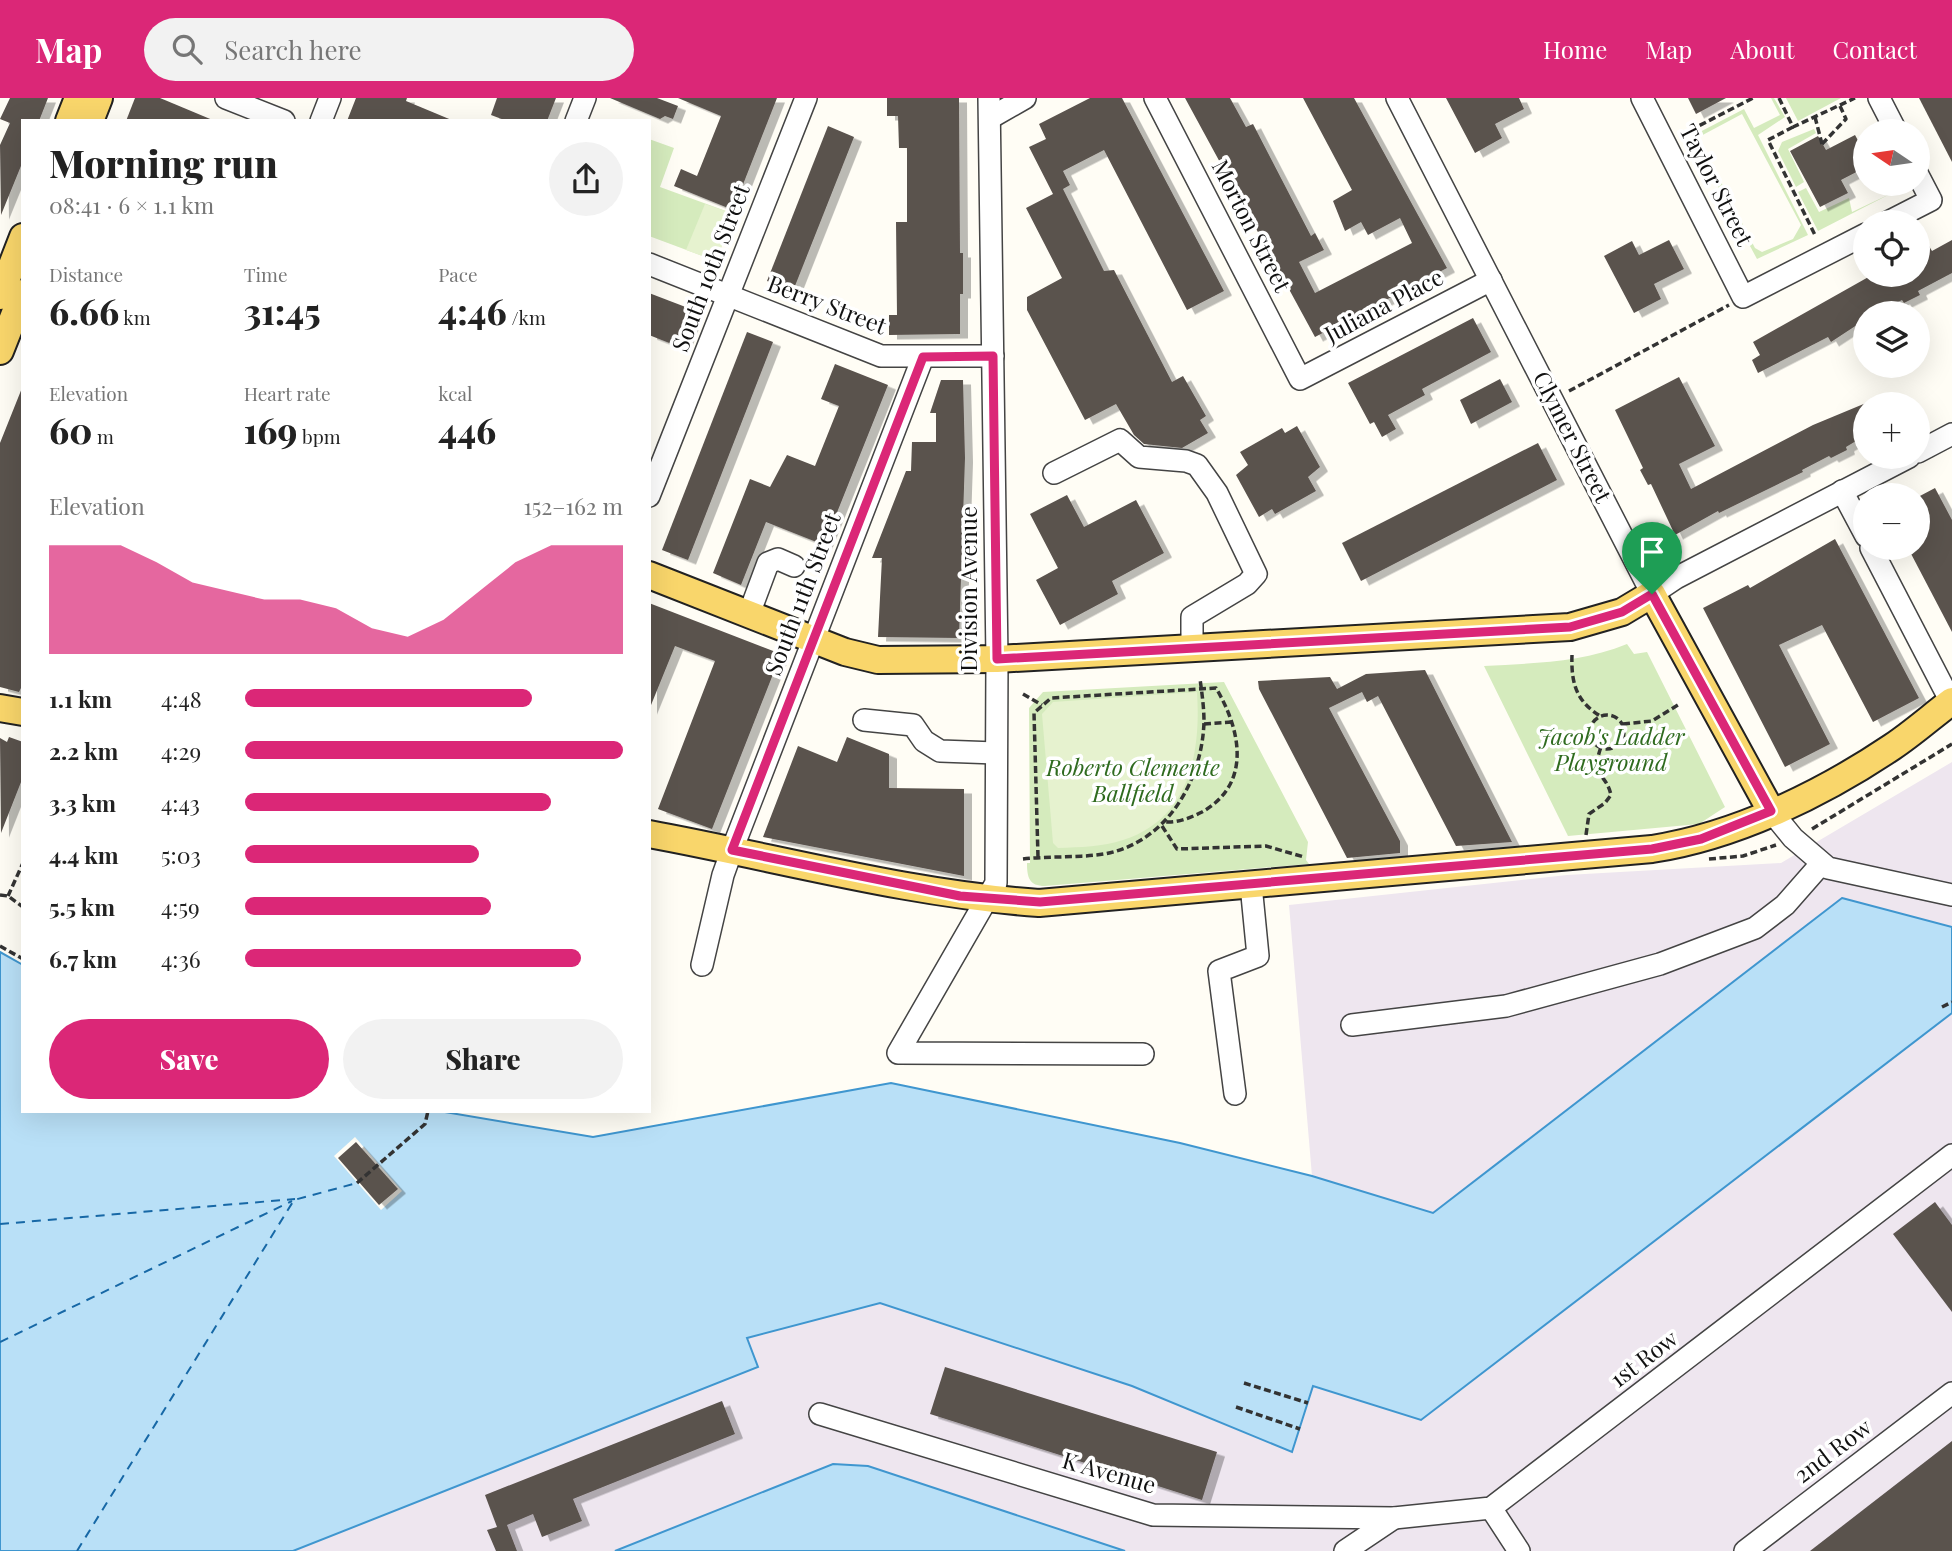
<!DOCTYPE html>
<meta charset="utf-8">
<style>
body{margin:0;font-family:"Playfair Display",serif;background:#f2f2f2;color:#222;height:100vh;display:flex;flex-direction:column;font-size:26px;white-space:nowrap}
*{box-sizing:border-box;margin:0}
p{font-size:23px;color:#767676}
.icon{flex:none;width:38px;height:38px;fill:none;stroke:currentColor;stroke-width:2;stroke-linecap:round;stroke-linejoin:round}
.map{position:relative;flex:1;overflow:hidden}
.drawer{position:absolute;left:21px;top:21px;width:630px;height:994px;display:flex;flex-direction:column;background:#fff;border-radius:0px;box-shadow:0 7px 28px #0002}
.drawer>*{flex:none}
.needle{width:46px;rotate:283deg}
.tools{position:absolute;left:1853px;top:21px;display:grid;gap:14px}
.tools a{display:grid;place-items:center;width:77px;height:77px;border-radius:50%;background:#fff;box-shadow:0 7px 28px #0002;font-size:35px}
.pin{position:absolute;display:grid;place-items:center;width:60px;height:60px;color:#fff;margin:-72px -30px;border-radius:50% 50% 50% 0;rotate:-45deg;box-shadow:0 0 7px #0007}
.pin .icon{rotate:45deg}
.round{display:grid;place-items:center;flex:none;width:74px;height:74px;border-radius:37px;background:#f2f2f2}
.summary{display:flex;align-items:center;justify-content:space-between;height:119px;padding:0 28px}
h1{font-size:38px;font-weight:800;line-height:52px}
.metrics{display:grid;grid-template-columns:repeat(3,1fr);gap:10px;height:119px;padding:7px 28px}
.metrics div{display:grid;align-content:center}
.metrics b{font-size:35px;font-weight:800}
.metrics small{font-size:19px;font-weight:400}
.metrics p{font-size:19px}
.chart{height:196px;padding:14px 28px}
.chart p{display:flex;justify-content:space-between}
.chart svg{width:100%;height:126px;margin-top:7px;fill:#db2777;opacity:.7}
.cta{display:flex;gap:14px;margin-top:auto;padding:14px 28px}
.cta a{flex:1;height:80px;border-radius:42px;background:#db2777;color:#fff;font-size:28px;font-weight:800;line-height:80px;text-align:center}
.cta a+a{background:#f2f2f2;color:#222}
ul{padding:0 28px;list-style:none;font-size:23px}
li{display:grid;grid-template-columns:112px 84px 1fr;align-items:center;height:52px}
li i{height:18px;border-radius:9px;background:#db2777}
header{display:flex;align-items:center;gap:42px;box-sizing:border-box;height:98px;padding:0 35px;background:#db2777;color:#fff}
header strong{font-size:33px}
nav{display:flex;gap:38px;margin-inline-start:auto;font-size:24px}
.search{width:490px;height:63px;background:#f2f2f2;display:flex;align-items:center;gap:18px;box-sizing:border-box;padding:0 24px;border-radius:38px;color:#767676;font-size:26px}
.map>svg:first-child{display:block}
.industrial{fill:#eee6ef}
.green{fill:#d5ebbd}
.pitch{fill:#e6f2cf}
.water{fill:#b9e0f7;stroke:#3f96cf;stroke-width:2}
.pier{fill:#fffdf5}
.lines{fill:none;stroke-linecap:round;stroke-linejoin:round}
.ferry{stroke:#1768a6;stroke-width:2;stroke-dasharray:9 7;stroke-linecap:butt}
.building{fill:#5a524d;filter:url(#shadow)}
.minor-casing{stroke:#444;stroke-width:24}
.major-casing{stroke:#222;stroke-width:30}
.path{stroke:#333;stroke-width:3.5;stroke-dasharray:7 3.5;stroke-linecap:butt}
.minor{stroke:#fff;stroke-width:21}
.major{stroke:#f9d66b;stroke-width:26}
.route-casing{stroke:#fff;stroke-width:14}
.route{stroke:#db2777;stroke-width:9}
.labels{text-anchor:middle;stroke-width:7;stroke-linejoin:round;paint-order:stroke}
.street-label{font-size:23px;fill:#111;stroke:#fff}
.park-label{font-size:23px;font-style:italic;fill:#2f6b1f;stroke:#fff}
</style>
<header>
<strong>Map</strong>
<div class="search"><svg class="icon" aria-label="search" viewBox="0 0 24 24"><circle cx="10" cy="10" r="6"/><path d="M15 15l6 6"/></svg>Search here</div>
<nav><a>Home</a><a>Map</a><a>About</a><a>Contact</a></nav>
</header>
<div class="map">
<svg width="1952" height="1453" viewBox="0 0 1952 1453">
<defs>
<filter id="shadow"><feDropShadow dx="8" dy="4.5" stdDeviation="0" flood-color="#0004"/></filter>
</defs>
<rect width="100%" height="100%" fill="#fffdf5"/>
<g class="industrial">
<polygon points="1952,664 1952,829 1842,800 1433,1115 1312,1078 1289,807 1567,777 1781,765"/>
<polygon points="1952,915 1952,1453 1125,1453 833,1366 615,1453 293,1453 758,1269 747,1240 880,1205 1132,1288 1292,1353 1313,1288 1421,1322"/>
</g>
<g class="green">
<polygon points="1771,0 1774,0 1785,19 1758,37 1808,137 1757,161 1701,57 1706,55 1755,150 1762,154 1793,141 1801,127 1742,16 1697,40 1696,36 1744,11 1754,30 1780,17"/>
<polygon points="1786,0 1841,0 1798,23"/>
<polygon points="1814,31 1816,35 1788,51 1804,84 1796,89 1778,53 1782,44"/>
<polygon points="649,41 674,50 660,89 734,116 716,163 649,138"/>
<polygon points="1806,90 1819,114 1849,100 1852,114 1892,95 1818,133 1798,94"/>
<path d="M1627,546L1634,556L1647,554L1725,709L1699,726L1568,738L1484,568C1533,565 1581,565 1627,546Z"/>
<path d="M1224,584L1308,744L1306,762L1309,766L1045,788C1029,788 1027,779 1027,765H1030L1029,610L1043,594Z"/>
</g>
<g class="pitch">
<polygon points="705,106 734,116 716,163 686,152"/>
<path d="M1197,594C1201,654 1190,721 1123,742C1103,749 1080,749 1058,750L1053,745L1042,616L1053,604Z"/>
</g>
<g class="water">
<polygon points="1842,800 1952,829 1952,915 1421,1322 1313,1288 1292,1354 1132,1288 880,1205 747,1240 758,1269 293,1453 0,1453 0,854 23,867 23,1013 439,1013 593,1039 891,985 1180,1045 1312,1078 1433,1115"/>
<polygon points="833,1366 868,1368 1125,1453 615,1453"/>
</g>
<polygon class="pier" points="355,1039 402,1093 381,1112 334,1058"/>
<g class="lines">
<g class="ferry">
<polyline points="0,1126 295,1101"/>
<polyline points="0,1244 292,1103"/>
<polyline points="77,1453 294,1102 357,1085"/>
</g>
</g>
<g class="building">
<polygon points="10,0 48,0 39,23 23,23 23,63 1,117 0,47 10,25 0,21"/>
<polygon points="135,0 160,0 215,23 126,23"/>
<polygon points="356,0 407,0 406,3 454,23 347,23"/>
<polygon points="497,0 556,0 547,23 507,23 491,17"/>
<polygon points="610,0 657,0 678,8 673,21 665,18 660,21"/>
<polygon points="678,0 777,0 733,112 674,88 681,71 697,78 721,18"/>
<polygon points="887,0 959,0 960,155 963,155 963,196 960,196 960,236 889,237 889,217 897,217 896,124 907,124 907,50 899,50 898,18 887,18"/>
<polygon points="1090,0 1122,0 1224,193 1187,212 1104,52 1063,73 1070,87 1063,91 1104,173 1114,172 1172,284 1183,278 1206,318 1200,322 1208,335 1182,350 1144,346 1134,337 1116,306 1085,322 1027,212 1027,199 1062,180 1026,110 1053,96 1029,49 1046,41 1039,26"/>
<polygon points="1185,0 1230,0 1246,29 1253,26 1311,138 1315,135 1324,152 1299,164 1315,195 1412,145 1400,120 1368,137 1361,124 1345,133 1333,103 1352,92 1303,0 1354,0 1447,170 1315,239"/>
<polygon points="1446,0 1519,0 1524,11 1495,26 1502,40 1475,55"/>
<polygon points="1688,0 1726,0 1696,16"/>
<polygon points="1919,0 1952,0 1952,64"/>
<polygon points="828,28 854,39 793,193 767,183"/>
<polygon points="1855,37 1866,57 1866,69 1841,82 1848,95 1820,109 1790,53 1818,38 1826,52"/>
<polygon points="1669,142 1684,171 1654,186 1661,201 1634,215 1604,158 1632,143 1639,157"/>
<polygon points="1952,142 1952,175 1918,193 1920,197 1904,205 1902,202 1876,215 1866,215 1866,221 1831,244 1828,239 1758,275 1752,262 1760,257 1753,244 1872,177 1918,177 1918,155 1929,148 1932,153"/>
<polygon points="649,195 696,213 682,250 649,237"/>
<polygon points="1473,220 1491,254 1422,291 1425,297 1388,317 1396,331 1382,339 1374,324 1370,326 1348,285"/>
<polygon points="747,234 773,244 688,462 662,452"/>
<polygon points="835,266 888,287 824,447 766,424 741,487 713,475 750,381 770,389 787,357 815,368 839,308 821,301"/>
<polygon points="1679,279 1715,348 1679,366 1691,391 1813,327 1866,305 1866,337 1846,349 1847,352 1831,360 1829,358 1802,372 1803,374 1719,415 1718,413 1675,437 1651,386 1648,387 1640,372 1643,370 1615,312"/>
<polygon points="1500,281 1512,304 1471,326 1460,302"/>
<polygon points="941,282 963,282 965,360 959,540 878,539 882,460 872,460 906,373 911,373 912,344 936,344 936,315 930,315"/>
<polygon points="22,290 23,586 19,594 0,589 0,345"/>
<polygon points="1297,328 1320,369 1308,379 1316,393 1275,416 1272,411 1259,419 1236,377 1248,367 1240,354 1282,330 1285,335"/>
<polygon points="1538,345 1557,382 1361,483 1342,445"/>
<polygon points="1935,390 1952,422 1952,534 1908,450 1918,450 1918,399"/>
<polygon points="1067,397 1084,429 1136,402 1164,455 1112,483 1118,496 1060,527 1036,482 1058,470 1030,416"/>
<polygon points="1835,441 1919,600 1873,624 1822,527 1779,547 1830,646 1785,669 1703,510 1748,487 1750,490"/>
<polygon points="649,505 781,556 712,731 658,711 715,563 675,548 649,612"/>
<polygon points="1425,572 1512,744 1456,748 1378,598 1367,604 1362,594 1329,610 1400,743 1400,755 1347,760 1259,591 1258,583 1330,579 1337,591 1366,576"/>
<polygon points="9,639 23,644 23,679 1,735 0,640 7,644"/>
<polygon points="847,639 889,656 889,690 964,691 964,778 763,739 798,648 837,664"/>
<polygon points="356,1044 398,1091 379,1107 338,1060"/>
<polygon points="1935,1104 1952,1127 1952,1214 1893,1136"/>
<polygon points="945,1269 1217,1354 1202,1402 930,1316"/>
<polygon points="722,1303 735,1336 573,1401 582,1423 542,1439 533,1416 507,1427 517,1453 496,1453 487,1432 497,1429 485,1397"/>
<polygon points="1952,1343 1952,1453 1810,1453"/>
</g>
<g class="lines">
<defs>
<g id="minor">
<polyline points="226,0 284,23"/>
<polyline points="989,0 997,561 996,785 898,955 1143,956"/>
<polyline points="1155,0 1300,281 1491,182"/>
<polyline points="1397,0 1652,496 1676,480 1909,359"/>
<polyline points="1642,0 1743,199 1866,136"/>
<polyline points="1879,0 1896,33"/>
<polyline points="990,20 1025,0"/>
<polyline points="321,23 330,0"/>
<polyline points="576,23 585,0"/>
<polyline points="1888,124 1931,102 1918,77"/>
<polyline points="649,166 881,258 993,258"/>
<polyline points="1918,354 1952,336"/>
<polyline points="1054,375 1120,342 1139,359 1186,363 1197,367 1217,395 1256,476 1247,486 1192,519 1192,551"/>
<polyline points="1842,393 1866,438"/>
<polyline points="649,398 806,0"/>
<polyline points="1871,450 1951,604"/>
<polyline points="749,516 768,465 778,461 794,468"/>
<polyline points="864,622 913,627 924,643 940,653 996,655"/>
<polyline points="1771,713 1793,740 1828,770 1952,797"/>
<polyline points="702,867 723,777 732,752 923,259"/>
<polyline points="1352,927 1506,908 1660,866 1755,830 1785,807 1821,766"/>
<polyline points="1235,996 1219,873 1258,858 1251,787"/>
<polyline points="820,1316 1153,1417 1394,1420 1491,1410 1952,1057"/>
<polyline points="1491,1410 1519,1453"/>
<polyline points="1345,1453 1394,1420"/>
<polyline points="1745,1453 1952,1295"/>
</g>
<g id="major">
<polyline points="69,23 78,0"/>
<polyline points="90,23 99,0"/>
<polyline points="0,198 23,139"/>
<polyline points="0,253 23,195"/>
<polyline points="649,477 845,554 878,562 997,561 1570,529 1622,514 1652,496 1771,713"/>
<polyline points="0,610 23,614"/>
<path d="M649,736C779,760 908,796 1039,805L1652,751C1736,738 1822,696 1892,649C1913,635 1932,618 1952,603"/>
</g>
</defs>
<use href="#minor" class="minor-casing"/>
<use href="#major" class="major-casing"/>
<g class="path">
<polyline points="1779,0 1793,29 1855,0"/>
<polyline points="1815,19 1822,46"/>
<polyline points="1793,29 1768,42 1816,139"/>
<polyline points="1681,37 1753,0"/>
<polyline points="1822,46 1846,21 1840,8"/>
<polyline points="1569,293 1729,207"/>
<path d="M1572,557C1571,585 1576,604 1602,619"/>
<polyline points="1023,596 1042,607"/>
<circle cx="1607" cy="634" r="17"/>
<polyline points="1204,626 1233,624"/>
<polyline points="1623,626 1652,623 1678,607"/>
<polyline points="23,719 23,723"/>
<polyline points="1162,728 1177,751 1266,748 1304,759"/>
<polyline points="1812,731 1952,646"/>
<path d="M1586,737L1589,716L1605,705L1611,697C1606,674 1590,680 1601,649"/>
<path d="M1038,759L1034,615L1051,600L1216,590C1241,632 1252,686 1202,714C1192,719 1178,725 1166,724"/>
<path d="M1023,761C1049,758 1077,760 1104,756C1166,745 1202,684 1204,624C1204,610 1202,595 1200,581"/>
<polyline points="1709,761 1743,758 1776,747"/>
<polyline points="0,797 8,798 23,809"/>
<polyline points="8,798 23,765"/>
<polyline points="0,848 23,861"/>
<polyline points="1942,909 1952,904"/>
<polyline points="357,1085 425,1026 428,1013"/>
<polyline points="1244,1285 1308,1305"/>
<polyline points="1236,1309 1300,1331"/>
</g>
<use href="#minor" class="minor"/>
<use href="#major" class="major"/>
</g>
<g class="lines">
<defs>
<polygon id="route" points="993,258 997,561 1570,529 1622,514 1652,496 1771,713 1701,741 1652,751 1040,804 960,798 732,752 923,259"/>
</defs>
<use href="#route" class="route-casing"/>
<use href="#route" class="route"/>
</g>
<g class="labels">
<g class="street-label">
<text transform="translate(1716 87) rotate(63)" y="8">Taylor Street</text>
<text transform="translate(1251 128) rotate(63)" y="8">Morton Street</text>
<text transform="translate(711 170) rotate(-69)" y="8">South 10th Street</text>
<text transform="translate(827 207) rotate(21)" y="8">Berry Street</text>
<text transform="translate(1384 208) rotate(-28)" y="8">Juliana Place</text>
<text transform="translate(1572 339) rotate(63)" y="8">Clymer Street</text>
<text transform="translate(969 491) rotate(-90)" y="8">Division Avenue</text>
<text transform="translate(803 496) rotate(-69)" y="8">South 11th Street</text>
<text transform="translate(1644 1261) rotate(-37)" y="8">1st Row</text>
<text transform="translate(1833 1353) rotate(-37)" y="8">2nd Row</text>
<text transform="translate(1109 1375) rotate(16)" y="8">K Avenue</text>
</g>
<g class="park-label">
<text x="1611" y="647">Jacob's Ladder<tspan x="1611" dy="26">Playground</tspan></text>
<text x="1133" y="678">Roberto Clemente<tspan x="1133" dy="26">Ballfield</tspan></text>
</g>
</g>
</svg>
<div class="tools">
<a><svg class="needle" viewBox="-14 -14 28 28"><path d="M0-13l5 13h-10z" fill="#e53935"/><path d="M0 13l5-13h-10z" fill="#767676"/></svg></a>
<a><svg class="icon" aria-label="locate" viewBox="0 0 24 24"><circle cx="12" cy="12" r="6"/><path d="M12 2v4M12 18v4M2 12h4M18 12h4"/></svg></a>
<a><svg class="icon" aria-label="layers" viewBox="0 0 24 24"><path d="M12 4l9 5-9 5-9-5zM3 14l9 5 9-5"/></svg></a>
<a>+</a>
<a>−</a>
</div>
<div class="pin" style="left:1652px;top:496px;background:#1e9e55"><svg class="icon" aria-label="arrive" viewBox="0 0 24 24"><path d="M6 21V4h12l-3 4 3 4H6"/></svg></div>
<section class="drawer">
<div class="summary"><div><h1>Morning run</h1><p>08:41 · 6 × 1.1 km</p></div><a class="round"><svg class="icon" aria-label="share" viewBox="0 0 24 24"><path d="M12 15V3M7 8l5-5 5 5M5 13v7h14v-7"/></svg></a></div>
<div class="metrics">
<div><p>Distance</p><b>6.66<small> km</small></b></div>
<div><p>Time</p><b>31:45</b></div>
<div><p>Pace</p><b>4:46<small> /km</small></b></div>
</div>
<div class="metrics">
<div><p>Elevation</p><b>60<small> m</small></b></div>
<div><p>Heart rate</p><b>169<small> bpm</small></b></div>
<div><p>kcal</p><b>446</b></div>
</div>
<div class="chart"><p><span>Elevation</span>152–162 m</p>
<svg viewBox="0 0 160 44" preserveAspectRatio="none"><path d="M0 44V6L10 6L20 6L30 12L40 19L50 22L60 25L70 25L80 28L90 35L100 38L110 32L120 22L130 12L140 6L150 6L160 6V44z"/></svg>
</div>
<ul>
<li><b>1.1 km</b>4:48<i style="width:76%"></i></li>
<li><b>2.2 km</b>4:29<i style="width:100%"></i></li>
<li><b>3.3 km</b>4:43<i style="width:81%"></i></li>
<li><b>4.4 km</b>5:03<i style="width:62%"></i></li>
<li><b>5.5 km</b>4:59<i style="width:65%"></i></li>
<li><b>6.7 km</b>4:36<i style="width:89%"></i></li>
</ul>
<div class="cta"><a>Save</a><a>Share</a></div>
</section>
</div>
